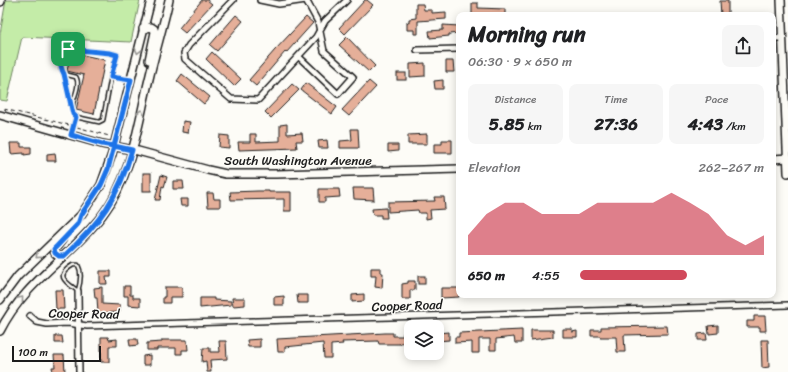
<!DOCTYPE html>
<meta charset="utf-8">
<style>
body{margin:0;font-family:Sriracha,sans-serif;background:#f6f6f6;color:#202124;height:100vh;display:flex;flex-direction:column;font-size:15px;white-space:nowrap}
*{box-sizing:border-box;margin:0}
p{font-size:13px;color:#757577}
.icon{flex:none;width:22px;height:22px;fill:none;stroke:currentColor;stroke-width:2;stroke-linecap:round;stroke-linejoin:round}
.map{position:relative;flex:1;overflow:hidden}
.drawer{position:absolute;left:456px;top:12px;width:320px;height:286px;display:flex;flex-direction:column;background:#fff;border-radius:8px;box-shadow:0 2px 10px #0003}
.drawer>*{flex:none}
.tools{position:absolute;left:404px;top:320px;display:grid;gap:8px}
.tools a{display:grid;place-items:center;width:40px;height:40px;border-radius:8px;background:#fff;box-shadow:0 2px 10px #0003;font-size:20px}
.scale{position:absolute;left:12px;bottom:10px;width:89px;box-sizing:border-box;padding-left:4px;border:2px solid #1c1c1c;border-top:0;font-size:11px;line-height:14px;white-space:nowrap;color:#1c1c1c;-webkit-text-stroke:3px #fdfcf7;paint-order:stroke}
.pin{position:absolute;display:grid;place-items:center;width:34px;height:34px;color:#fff;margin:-17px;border-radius:8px;box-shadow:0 2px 6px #0006}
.round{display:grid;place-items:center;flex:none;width:42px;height:42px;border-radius:8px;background:#f6f6f6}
.overview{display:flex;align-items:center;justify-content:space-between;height:68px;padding:0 12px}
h1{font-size:22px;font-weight:700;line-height:30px}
.figures{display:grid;grid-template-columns:repeat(3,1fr);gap:6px;height:68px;padding:4px 12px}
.figures div{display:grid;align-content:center;border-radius:8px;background:#f6f6f6;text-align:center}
.figures b{font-size:17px;font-weight:700}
.figures small{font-size:11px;font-weight:400}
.figures p{font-size:11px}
.chart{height:112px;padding:8px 12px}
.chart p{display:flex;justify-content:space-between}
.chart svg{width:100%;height:72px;margin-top:4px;fill:#d1495b;opacity:.7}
ul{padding:0 12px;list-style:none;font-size:13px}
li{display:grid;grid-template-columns:64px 48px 1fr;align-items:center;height:30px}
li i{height:10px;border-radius:5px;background:#d1495b}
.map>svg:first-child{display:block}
.green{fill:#c4eca8;stroke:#708462}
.building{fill:#e5af99;stroke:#1c1c1c}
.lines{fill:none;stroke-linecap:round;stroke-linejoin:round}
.lane-casing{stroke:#1c1c1c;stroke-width:5.5}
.street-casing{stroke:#1c1c1c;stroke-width:8}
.secondary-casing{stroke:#1c1c1c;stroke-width:10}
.highway-casing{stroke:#1c1c1c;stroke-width:12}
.path{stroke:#1c1c1c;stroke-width:1;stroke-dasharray:4 3;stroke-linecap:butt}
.lane{stroke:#fdfcf7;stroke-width:2.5}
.street{stroke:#fdfcf7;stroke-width:5}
.secondary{stroke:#fdfcf7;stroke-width:7}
.highway{stroke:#fdfcf7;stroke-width:9}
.oneway{stroke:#989794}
.route-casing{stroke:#fff;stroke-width:8}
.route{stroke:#1a73e8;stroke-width:5}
.labels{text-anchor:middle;stroke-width:3;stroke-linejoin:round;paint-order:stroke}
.street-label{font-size:13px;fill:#1c1c1c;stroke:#fdfcf7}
</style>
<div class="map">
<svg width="788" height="372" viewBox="0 0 788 372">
<rect width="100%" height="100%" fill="#fdfcf7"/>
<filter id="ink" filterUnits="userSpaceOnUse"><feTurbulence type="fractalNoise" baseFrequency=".025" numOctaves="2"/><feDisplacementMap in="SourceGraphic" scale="8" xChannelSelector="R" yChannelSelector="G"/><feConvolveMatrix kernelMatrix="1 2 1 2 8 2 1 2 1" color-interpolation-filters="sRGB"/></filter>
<g filter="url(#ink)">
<polygon class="green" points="6,0 140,0 131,42 22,37 7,101 0,100 0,34"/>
<g class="building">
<polygon points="202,0 207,0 212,4 185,33 179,28"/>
<polygon points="365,0 367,0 373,5 345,34 339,28"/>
<polygon points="720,1 728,1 728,15 721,15"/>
<polygon points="472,3 478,3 478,8 505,9 505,15 472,15"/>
<polygon points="416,4 423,4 424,10 432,10 432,13 446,12 446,19 418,21 418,34 414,34 414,30 407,30 407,22 409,23 409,19 416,18"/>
<polygon points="236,15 243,21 217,51 210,45"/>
<polygon points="306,17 313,23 286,53 285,52 256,86 249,80 275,50"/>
<polygon points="443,25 459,26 459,33 449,34 449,36 430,38 429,31 443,30"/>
<polygon points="347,37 375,66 369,72 339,45"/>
<polygon points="71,52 105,60 94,114 76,110 84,75 67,71"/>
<polygon points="212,52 241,79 234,86 206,59"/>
<polygon points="446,61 453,61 454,72 446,72"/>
<polygon points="425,63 425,76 410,77 410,64"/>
<rect x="397" y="73" width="9" height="7"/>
<polygon points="182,74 210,97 204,104 177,81"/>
<polygon points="443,80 443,89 435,89 434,81"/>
<polygon points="369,81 376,87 349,116 342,110"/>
<polygon points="306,83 337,107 332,114 301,90"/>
<polygon points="292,84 299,90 271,118 265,112"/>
<polygon points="183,121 190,122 188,133 182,132"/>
<polygon points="287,124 287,134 302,133 303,141 296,141 297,148 239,150 238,142 250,142 250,134 256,134 256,142 280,141 280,125"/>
<polygon points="351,129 358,129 359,148 340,148 340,141 352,140"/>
<polygon points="427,134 427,144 408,144 408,135"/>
<polygon points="220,135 229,136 229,148 219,147"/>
<polygon points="327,140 328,148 319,148 318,141"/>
<polygon points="442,140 452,140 452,153 434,153 434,144 442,144"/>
<polygon points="10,143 21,143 21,147 31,147 31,154 24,155 24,153 11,154"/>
<polygon points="388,145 398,145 398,151 388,152"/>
<polygon points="55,153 56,161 47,161 47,154"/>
<rect x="143" y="173" width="8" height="18"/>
<polygon points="161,175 167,177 164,187 162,186 160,200 155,200"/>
<polygon points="173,181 183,181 184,189 173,189"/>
<polygon points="353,188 373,188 374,200 354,199"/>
<polygon points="319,189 339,189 340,197 325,198 325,202 319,202"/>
<polygon points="258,191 269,191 269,192 291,192 291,211 284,211 284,199 231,200 230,192"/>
<polygon points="207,193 213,193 214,199 220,199 220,207 208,207"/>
<polygon points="434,197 444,197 445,209 430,210 431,218 426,219 426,213 419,213 418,210 388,212 388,202 435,201"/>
<polygon points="180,199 188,199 188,206 181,206"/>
<polygon points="386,208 387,218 381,218 381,215 373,215 372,209"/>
<polygon points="371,268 381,268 381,273 383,273 382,288 375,287 376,276 371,276"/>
<polygon points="100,271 111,271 111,277 106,277 107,284 100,284"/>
<rect x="418" y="276" width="7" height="8"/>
<polygon points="408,281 415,281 415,290 410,290 410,299 402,299 402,284 408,283"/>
<polygon points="124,286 130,286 130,295 133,295 133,298 140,298 140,306 128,305 128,296 124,296"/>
<polygon points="102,287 102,304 120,305 120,312 98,313 97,298 95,298 94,288"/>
<polygon points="165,287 182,287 182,297 170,297 170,303 163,303 163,297 165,297"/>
<polygon points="441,288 459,288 459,297 441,298"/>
<polygon points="55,290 63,290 64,309 56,309"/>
<polygon points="364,294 364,301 352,302 352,295"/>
<polygon points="297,295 308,295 308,303 298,303"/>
<polygon points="284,296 284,305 274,305 274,297"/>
<polygon points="200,298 214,298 214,300 231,301 231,305 200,308"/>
<polygon points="232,298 245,298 245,305 233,306"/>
<polygon points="754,316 765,316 766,331 760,331 760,327 747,327 747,321 754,321"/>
<polygon points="718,325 718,333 709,334 708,326"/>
<polygon points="667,326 668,334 624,335 625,352 617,352 616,337 600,337 600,336 591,336 591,330 601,330 601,327"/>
<polygon points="563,329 572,329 572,332 577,331 577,337 563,337"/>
<polygon points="522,330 522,343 515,343 514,337 496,339 496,350 490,350 490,339 479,339 479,353 472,353 472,342 455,343 455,337 459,337 459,333"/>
<polygon points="531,330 553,330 553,337 531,340"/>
<polygon points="410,332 410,342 400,343 400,344 379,344 378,341 342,342 343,344 331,345 331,358 324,358 323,343 285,347 285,352 278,352 277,339 385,333 393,333 393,336 403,336 403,333"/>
<polygon points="449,332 449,340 437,341 437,333"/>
<polygon points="706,333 707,340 698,340 698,334"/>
<polygon points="55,336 62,336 63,343 55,343"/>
<polygon points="101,337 108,337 109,340 117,339 117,346 109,346 109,362 101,362"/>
<polygon points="129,339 137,339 138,345 130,346"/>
<polygon points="260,339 260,347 248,347 247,340"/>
<polygon points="162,340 187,340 188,350 182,350 182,354 176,354 176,348 157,348 157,350 147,350 147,343 162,342"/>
<polygon points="761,340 768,340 769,367 762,368"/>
<polygon points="219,341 226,341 227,359 210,360 211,372 207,372 206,361 202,362 203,348 210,348 210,352 220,352"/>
<polygon points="54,355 64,355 65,372 53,372 52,367 55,367"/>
<polygon points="150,355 150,365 143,365 143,356"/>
</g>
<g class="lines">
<defs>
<g id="lane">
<path d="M64,74L76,77C83,89 65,106 76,117"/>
<polyline points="72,109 64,74 61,68 60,60 64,52 68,49 110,53 117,55 111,77"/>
<polyline points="71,134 76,117 99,122 103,120 111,77 130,80"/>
<path d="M73,265H78C82,272 80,284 78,291C66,282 54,276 73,265Z"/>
</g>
<g id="street">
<polyline points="233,0 189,45 184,53 185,59 231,99 258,100 316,37 325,21 347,0"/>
<polyline points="260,0 279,4 306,0"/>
<polyline points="773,38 782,38"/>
<polyline points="417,50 459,49"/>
<polyline points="299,57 338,94 353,77 324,51 318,22 306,0"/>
<polyline points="78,291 79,372"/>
<polyline points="30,316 37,322 47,324 68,323 87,326 788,305"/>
</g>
<g id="secondary">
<polyline points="781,0 788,173"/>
<polyline points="143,29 151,27 154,29 155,32 149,60"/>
<polyline points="0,115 102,144 138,151 208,170 226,174 276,174 459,169"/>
<polyline points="773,159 788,158"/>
<polyline points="62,240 55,249 55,253 59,256 64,256"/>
<polyline points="0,300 18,276 81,215 101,185 112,154 151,0"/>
<path d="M0,331C25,281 71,257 103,214C132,176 138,124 149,79C155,53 163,27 169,0"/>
</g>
<polyline id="highway" points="0,1 0,0"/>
</defs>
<use href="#lane" class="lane-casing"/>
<use href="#street" class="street-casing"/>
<use href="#secondary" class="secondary-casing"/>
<use href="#highway" class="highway-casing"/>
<g class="path">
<polyline points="4,109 69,125"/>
<polyline points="77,127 109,136"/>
</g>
<use href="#lane" class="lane"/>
<use href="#street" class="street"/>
<use href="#secondary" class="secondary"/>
<use href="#highway" class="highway"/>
</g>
<defs><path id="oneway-chevron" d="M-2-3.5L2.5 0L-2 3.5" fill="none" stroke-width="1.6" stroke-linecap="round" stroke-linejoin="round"/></defs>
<g class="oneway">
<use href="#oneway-chevron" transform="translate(138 51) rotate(104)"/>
<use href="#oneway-chevron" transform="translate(141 112) rotate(-77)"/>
<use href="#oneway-chevron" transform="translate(38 256) rotate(138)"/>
<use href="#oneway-chevron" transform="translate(21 299) rotate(-50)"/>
</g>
</g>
<g class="lines" filter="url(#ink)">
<defs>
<path id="route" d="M68,49C59,55 59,65 64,74L73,114L76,117L71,135L102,144L114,146L108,169L101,185L81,215L78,224L57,246L54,249L55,253L59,256H64C99,224 119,197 132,150L114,146L131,80L111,77L117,55L110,53L68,49"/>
</defs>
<use href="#route" class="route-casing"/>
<use href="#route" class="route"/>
</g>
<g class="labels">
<g class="street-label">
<text x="298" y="165">South Washington Avenue</text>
<text transform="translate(407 305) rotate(-2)" y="5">Cooper Road</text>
<text transform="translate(84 313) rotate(1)" y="5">Cooper Road</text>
</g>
</g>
</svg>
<div class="tools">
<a><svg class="icon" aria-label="layers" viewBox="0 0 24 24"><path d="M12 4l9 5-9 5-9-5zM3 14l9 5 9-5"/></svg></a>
</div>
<div class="scale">100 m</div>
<div class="pin" style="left:68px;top:49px;background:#1e9e55"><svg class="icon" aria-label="arrive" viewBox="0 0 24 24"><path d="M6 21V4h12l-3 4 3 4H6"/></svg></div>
<section class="drawer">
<div class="overview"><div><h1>Morning run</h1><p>06:30 · 9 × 650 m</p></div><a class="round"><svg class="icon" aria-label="share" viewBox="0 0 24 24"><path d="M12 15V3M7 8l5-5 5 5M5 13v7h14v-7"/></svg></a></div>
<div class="figures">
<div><p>Distance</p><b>5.85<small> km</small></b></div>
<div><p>Time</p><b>27:36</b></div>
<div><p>Pace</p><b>4:43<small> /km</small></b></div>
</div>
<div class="chart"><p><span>Elevation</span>262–267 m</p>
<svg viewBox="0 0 160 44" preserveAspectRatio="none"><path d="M0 44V32L10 19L20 12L30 12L40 19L50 19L60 19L70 12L80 12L90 12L100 12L110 6L120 12L130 19L140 32L150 38L160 32V44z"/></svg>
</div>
<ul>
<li><b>650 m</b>4:55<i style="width:58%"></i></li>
</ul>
</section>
</div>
